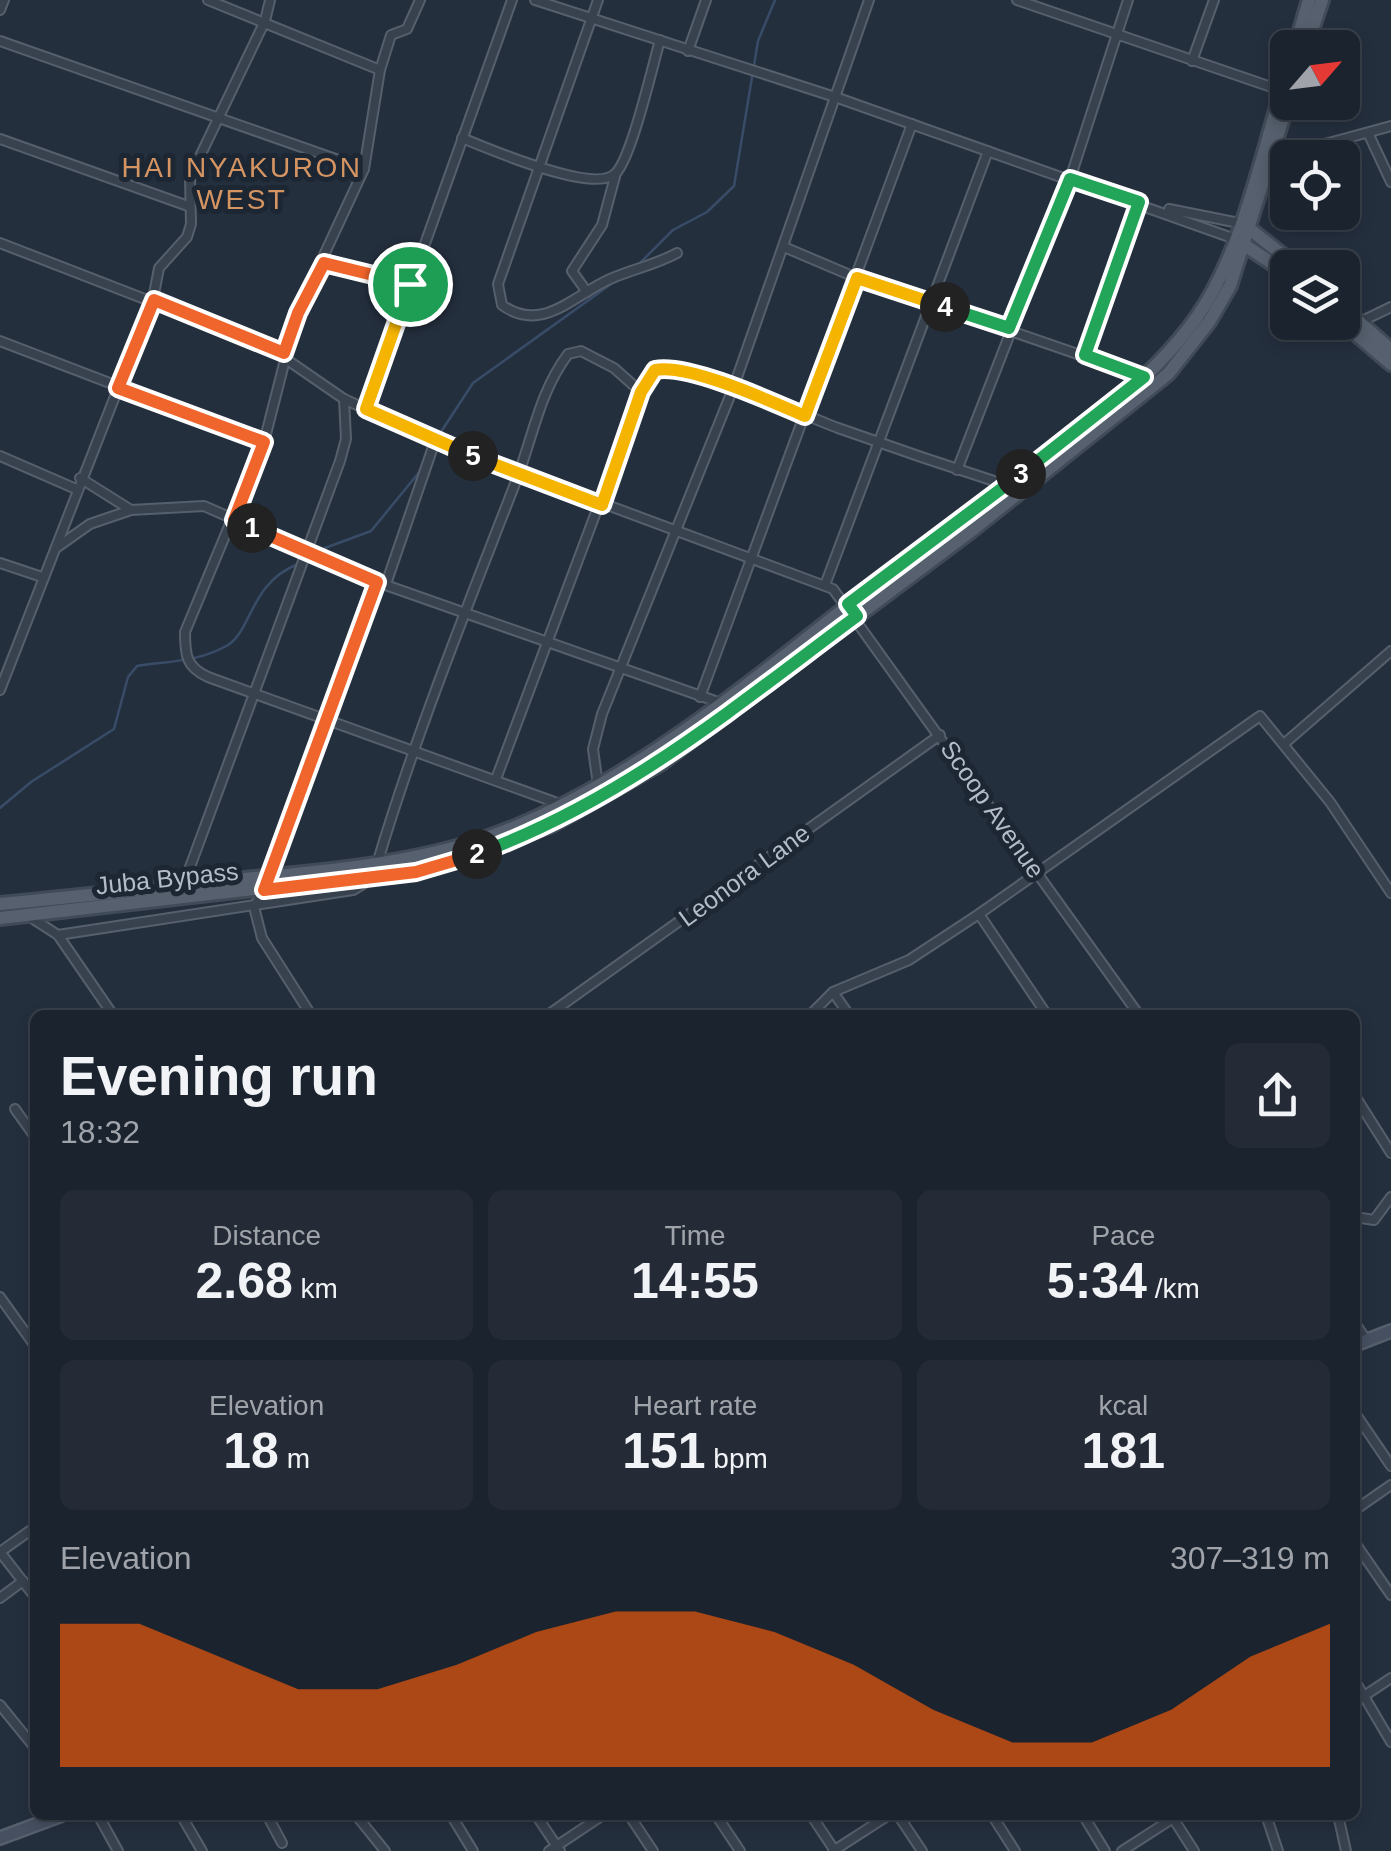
<!DOCTYPE html>
<meta charset="utf-8">
<style>
body{margin:0;font-family:Arial,sans-serif;background:#242b36;color:#f1f3f6;height:100vh;display:flex;flex-direction:column;font-size:38px;white-space:nowrap}
*{box-sizing:border-box;margin:0}
p{font-size:32px;color:#a0a4aa}
.icon{flex:none;width:55px;height:55px;fill:none;stroke:currentColor;stroke-width:2;stroke-linecap:round;stroke-linejoin:round}
.map{position:relative;flex:1;overflow:hidden}
.drawer{position:absolute;left:30px;top:1010px;width:1330px;height:810px;display:flex;flex-direction:column;background:#1b232e;border-radius:15px;box-shadow:0 5px 15px #0003,0 0 0 2px #39404a}
.drawer>*{flex:none}
.needle{width:65px;rotate:62deg}
.buttons{position:absolute;left:1270px;top:30px;display:grid;gap:20px}
.buttons a{display:grid;place-items:center;width:90px;height:90px;border-radius:15px;background:#1b232e;box-shadow:0 5px 15px #0003,0 0 0 2px #39404a;font-size:50px}
.pin{position:absolute;display:grid;place-items:center;width:85px;height:85px;color:#fff;margin:-42px;border:5px solid #fff;border-radius:50%;box-shadow:0 2px 10px #0007}
.km{position:absolute;width:50px;height:50px;margin:-25px;border-radius:50%;background:#222;color:#fff;font-size:28px;line-height:50px;text-align:center}
.round{display:grid;place-items:center;flex:none;width:105px;height:105px;border-radius:15px;background:#242b36}
.summary{display:flex;align-items:center;justify-content:space-between;height:170px;padding:0 30px}
h1{font-size:55px;font-weight:800;line-height:75px}
.figures{display:grid;grid-template-columns:repeat(3,1fr);gap:15px;height:170px;padding:10px 30px}
.figures div{display:grid;align-content:center;border-radius:15px;background:#242b36;text-align:center}
.figures b{font-size:50px;font-weight:800}
.figures small{font-size:28px;font-weight:400}
.figures p{font-size:28px}
.chart{height:280px;padding:20px 30px}
.chart p{display:flex;justify-content:space-between}
.chart svg{width:100%;height:180px;margin-top:10px;fill:#ea580c;opacity:.7}
.map>svg:first-child{display:block}
.lines{fill:none;stroke-linecap:round;stroke-linejoin:round}
.stream{stroke:#394c67;stroke-width:2.5}
.street-casing{stroke:#565f6c;stroke-width:12}
.secondary-casing{stroke:#565f6c;stroke-width:16}
.primary-casing{stroke:#414a57;stroke-width:18}
.street{stroke:#38414e;stroke-width:8}
.secondary{stroke:#465061;stroke-width:11}
.primary{stroke:#56606e;stroke-width:12}
.split-1-casing{stroke:#fff;stroke-width:20}
.split-2-casing{stroke:#fff;stroke-width:20}
.split-3-casing{stroke:#fff;stroke-width:20}
.split-4-casing{stroke:#fff;stroke-width:20}
.split-5-casing{stroke:#fff;stroke-width:20}
.split-6-casing{stroke:#fff;stroke-width:20}
.split-1{stroke:#f0652b;stroke-width:12}
.split-2{stroke:#f0652b;stroke-width:12}
.split-3{stroke:#22a559;stroke-width:12}
.split-4{stroke:#22a559;stroke-width:12}
.split-5{stroke:#f5b400;stroke-width:12}
.split-6{stroke:#f5b400;stroke-width:12}
.labels{text-anchor:middle;stroke-width:10;stroke-linejoin:round;paint-order:stroke}
.street-label{font-size:25px;fill:#b4bcc9;stroke:#1d2633}
.neighbourhood-label{font-size:28px;letter-spacing:2.5px;fill:#d59563;stroke:#1d2633}
</style>
<div class="map">
<svg width="1391" height="1851" viewBox="0 0 1391 1851">
<rect width="100%" height="100%" fill="#242f3e"/>
<g class="lines">
<g class="stream">
<polyline points="637,266 673,230 707,212 734,186 758,41 775,0"/>
<polyline points="435,441 473,383 618,279"/>
<polyline points="317,551 371,531 421,470"/>
<path d="M0,808L31,782L114,729L128,677L137,666C169,661 199,662 228,645C252,630 250,583 298,564"/>
</g>
<defs>
<g id="street">
<polyline points="208,0 380,70"/>
<path d="M420,0L407,29L391,35L380,70L364,169L297,313L264,442L185,632C185,655 186,667 208,677L560,804"/>
<polyline points="535,0 838,98 1235,239"/>
<path d="M598,0L498,284L502,305C542,334 574,295 610,279C633,269 655,265 677,253"/>
<polyline points="1017,0 1283,91"/>
<polyline points="0,10 4,0"/>
<polyline points="0,41 364,169"/>
<polyline points="688,51 706,0"/>
<polyline points="1192,61 1214,0"/>
<polyline points="1369,135 1391,182"/>
<path d="M462,138C489,149 596,195 616,173C632,156 652,68 660,40"/>
<polyline points="0,139 188,206"/>
<polyline points="1270,159 1391,126"/>
<polyline points="1169,209 1239,223"/>
<polyline points="0,243 284,353"/>
<polyline points="784,247 857,278 1144,377"/>
<polyline points="324,263 410,285"/>
<polyline points="587,292 572,271 602,225 616,173"/>
<polyline points="1360,322 1391,307"/>
<polyline points="0,341 264,442"/>
<polyline points="1085,355 1139,202"/>
<polyline points="283,357 344,399 435,441 833,589 1139,1015"/>
<polyline points="366,409 512,0"/>
<polyline points="0,456 76,489"/>
<polyline points="957,470 1070,179 1128,0"/>
<polyline points="80,478 131,510 204,506 377,582 718,702"/>
<polyline points="56,548 90,524 131,510"/>
<polyline points="0,563 42,577"/>
<polyline points="386,584 435,441"/>
<polyline points="825,585 988,151"/>
<polyline points="0,690 153,299 159,268 187,237 191,224 190,177 265,21 270,0"/>
<polyline points="700,697 912,124"/>
<polyline points="1285,743 1391,651"/>
<path d="M496,779L641,392L655,370C692,361 799,414 838,428C894,448 950,467 1006,485"/>
<polyline points="598,785 593,749 602,714 734,386 869,0"/>
<path d="M377,864C416,733 467,608 516,481C533,437 539,393 568,354L581,351L614,368L641,392"/>
<polyline points="272,876 377,582"/>
<polyline points="183,886 340,461 346,439 344,399"/>
<polyline points="265,888 254,907 262,938 311,1015"/>
<polyline points="979,914 1047,1015"/>
<polyline points="30,917 58,935 113,1015"/>
<polyline points="58,935 353,890 373,878"/>
<polyline points="833,992 849,1015"/>
<polyline points="548,1015 940,735"/>
<polyline points="810,1015 833,992 909,960 979,914 1260,716 1330,802 1391,893"/>
<polyline points="1355,1096 1391,1153"/>
<polyline points="15,1109 35,1137"/>
<polyline points="1355,1217 1374,1220 1391,1197"/>
<polyline points="0,1297 35,1346"/>
<polyline points="1355,1323 1367,1341"/>
<polyline points="1355,1413 1391,1466"/>
<polyline points="1355,1510 1391,1485"/>
<polyline points="35,1527 0,1552 35,1597"/>
<polyline points="1355,1543 1391,1595"/>
<polyline points="0,1598 23,1581"/>
<polyline points="1355,1681 1391,1742"/>
<polyline points="1355,1702 1391,1678"/>
<polyline points="0,1705 35,1748"/>
<polyline points="98,1815 118,1851"/>
<polyline points="181,1815 202,1851"/>
<polyline points="267,1815 282,1843"/>
<polyline points="356,1815 385,1851"/>
<polyline points="451,1815 473,1851"/>
<polyline points="536,1815 560,1851"/>
<polyline points="629,1815 653,1851"/>
<polyline points="716,1815 740,1851"/>
<polyline points="811,1815 835,1851"/>
<polyline points="898,1815 922,1851"/>
<polyline points="992,1815 1015,1851"/>
<polyline points="1083,1815 1105,1851"/>
<polyline points="1171,1815 1194,1851"/>
<polyline points="1266,1815 1278,1851"/>
<polyline points="1338,1815 1346,1851"/>
<polyline points="549,1851 603,1815"/>
<polyline points="833,1851 889,1815"/>
<polyline points="1122,1851 1178,1815"/>
</g>
<g id="secondary">
<polyline points="1355,1345 1391,1331"/>
<polyline points="0,1838 62,1815"/>
</g>
<g id="primary">
<polyline points="1295,48 1309,0"/>
<polyline points="1306,48 1322,0"/>
<polyline points="1246,226 1299,268"/>
<polyline points="1237,240 1288,274"/>
<polyline points="1342,307 1391,350"/>
<polyline points="1342,322 1391,364"/>
<path d="M0,904C85,896 170,886 254,878C328,871 402,864 474,842C635,791 786,650 920,550C1005,487 1138,402 1197,317C1244,250 1263,148 1288,70"/>
<polyline points="0,918 427,869 552,825 660,764 971,531 1168,374 1209,322 1230,286 1288,102"/>
</g>
</defs>
<use href="#street" class="street-casing"/>
<use href="#secondary" class="secondary-casing"/>
<use href="#primary" class="primary-casing"/>
<use href="#street" class="street"/>
<use href="#secondary" class="secondary"/>
<use href="#primary" class="primary"/>
</g>
<g class="lines">
<defs>
<polyline id="split-1" points="252,528 234,520 264,442 118,388 154,300 284,353 298,313 324,263 410,284"/>
<polyline id="split-2" points="252,528 377,582 264,890 416,872 477,854"/>
<path id="split-3" d="M477,854C624,800 733,708 857,616L848,604L1021,474"/>
<polyline id="split-4" points="945,307 1009,328 1070,179 1139,202 1085,355 1144,377 1021,474"/>
<path id="split-5" d="M473,456L602,505L641,392L655,370C688,363 772,402 805,416L857,278L945,307"/>
<polyline id="split-6" points="410,284 366,409 473,456"/>
</defs>
<use href="#split-1" class="split-1-casing"/>
<use href="#split-2" class="split-2-casing"/>
<use href="#split-3" class="split-3-casing"/>
<use href="#split-4" class="split-4-casing"/>
<use href="#split-5" class="split-5-casing"/>
<use href="#split-6" class="split-6-casing"/>
<use href="#split-1" class="split-1"/>
<use href="#split-2" class="split-2"/>
<use href="#split-3" class="split-3"/>
<use href="#split-4" class="split-4"/>
<use href="#split-5" class="split-5"/>
<use href="#split-6" class="split-6"/>
</g>
<g class="labels">
<g class="street-label">
<text transform="translate(993 809) rotate(55)" y="9">Scoop Avenue</text>
<text transform="translate(744 875) rotate(-36)" y="9">Leonora Lane</text>
<text transform="translate(167 878) rotate(-6)" y="9">Juba Bypass</text>
</g>
<g class="neighbourhood-label">
<text x="242" y="177">HAI NYAKURON<tspan x="242" dy="32">WEST</tspan></text>
</g>
</g>
</svg>
<div class="buttons">
<a><svg class="needle" viewBox="-14 -14 28 28"><path d="M0-13l5 13h-10z" fill="#e53935"/><path d="M0 13l5-13h-10z" fill="#a0a4aa"/></svg></a>
<a><svg class="icon" aria-label="locate" viewBox="0 0 24 24"><circle cx="12" cy="12" r="6"/><path d="M12 2v4M12 18v4M2 12h4M18 12h4"/></svg></a>
<a><svg class="icon" aria-label="layers" viewBox="0 0 24 24"><path d="M12 4l9 5-9 5-9-5zM3 14l9 5 9-5"/></svg></a>
</div>
<div class="pin" style="left:410px;top:284px;background:#1e9e55"><svg class="icon" aria-label="arrive" viewBox="0 0 24 24"><path d="M6 21V4h12l-3 4 3 4H6"/></svg></div>
<b class="km" style="left:252px;top:528px">1</b>
<b class="km" style="left:477px;top:854px">2</b>
<b class="km" style="left:1021px;top:474px">3</b>
<b class="km" style="left:945px;top:307px">4</b>
<b class="km" style="left:473px;top:456px">5</b>
<section class="drawer">
<div class="summary"><div><h1>Evening run</h1><p>18:32</p></div><a class="round"><svg class="icon" aria-label="share" viewBox="0 0 24 24"><path d="M12 15V3M7 8l5-5 5 5M5 13v7h14v-7"/></svg></a></div>
<div class="figures">
<div><p>Distance</p><b>2.68<small> km</small></b></div>
<div><p>Time</p><b>14:55</b></div>
<div><p>Pace</p><b>5:34<small> /km</small></b></div>
</div>
<div class="figures">
<div><p>Elevation</p><b>18<small> m</small></b></div>
<div><p>Heart rate</p><b>151<small> bpm</small></b></div>
<div><p>kcal</p><b>181</b></div>
</div>
<div class="chart"><p><span>Elevation</span>307–319 m</p>
<svg viewBox="0 0 160 44" preserveAspectRatio="none"><path d="M0 44V9L10 9L20 17L30 25L40 25L50 19L60 11L70 6L80 6L90 11L100 19L110 30L120 38L130 38L140 30L150 17L160 9V44z"/></svg>
</div>
</section>
</div>
